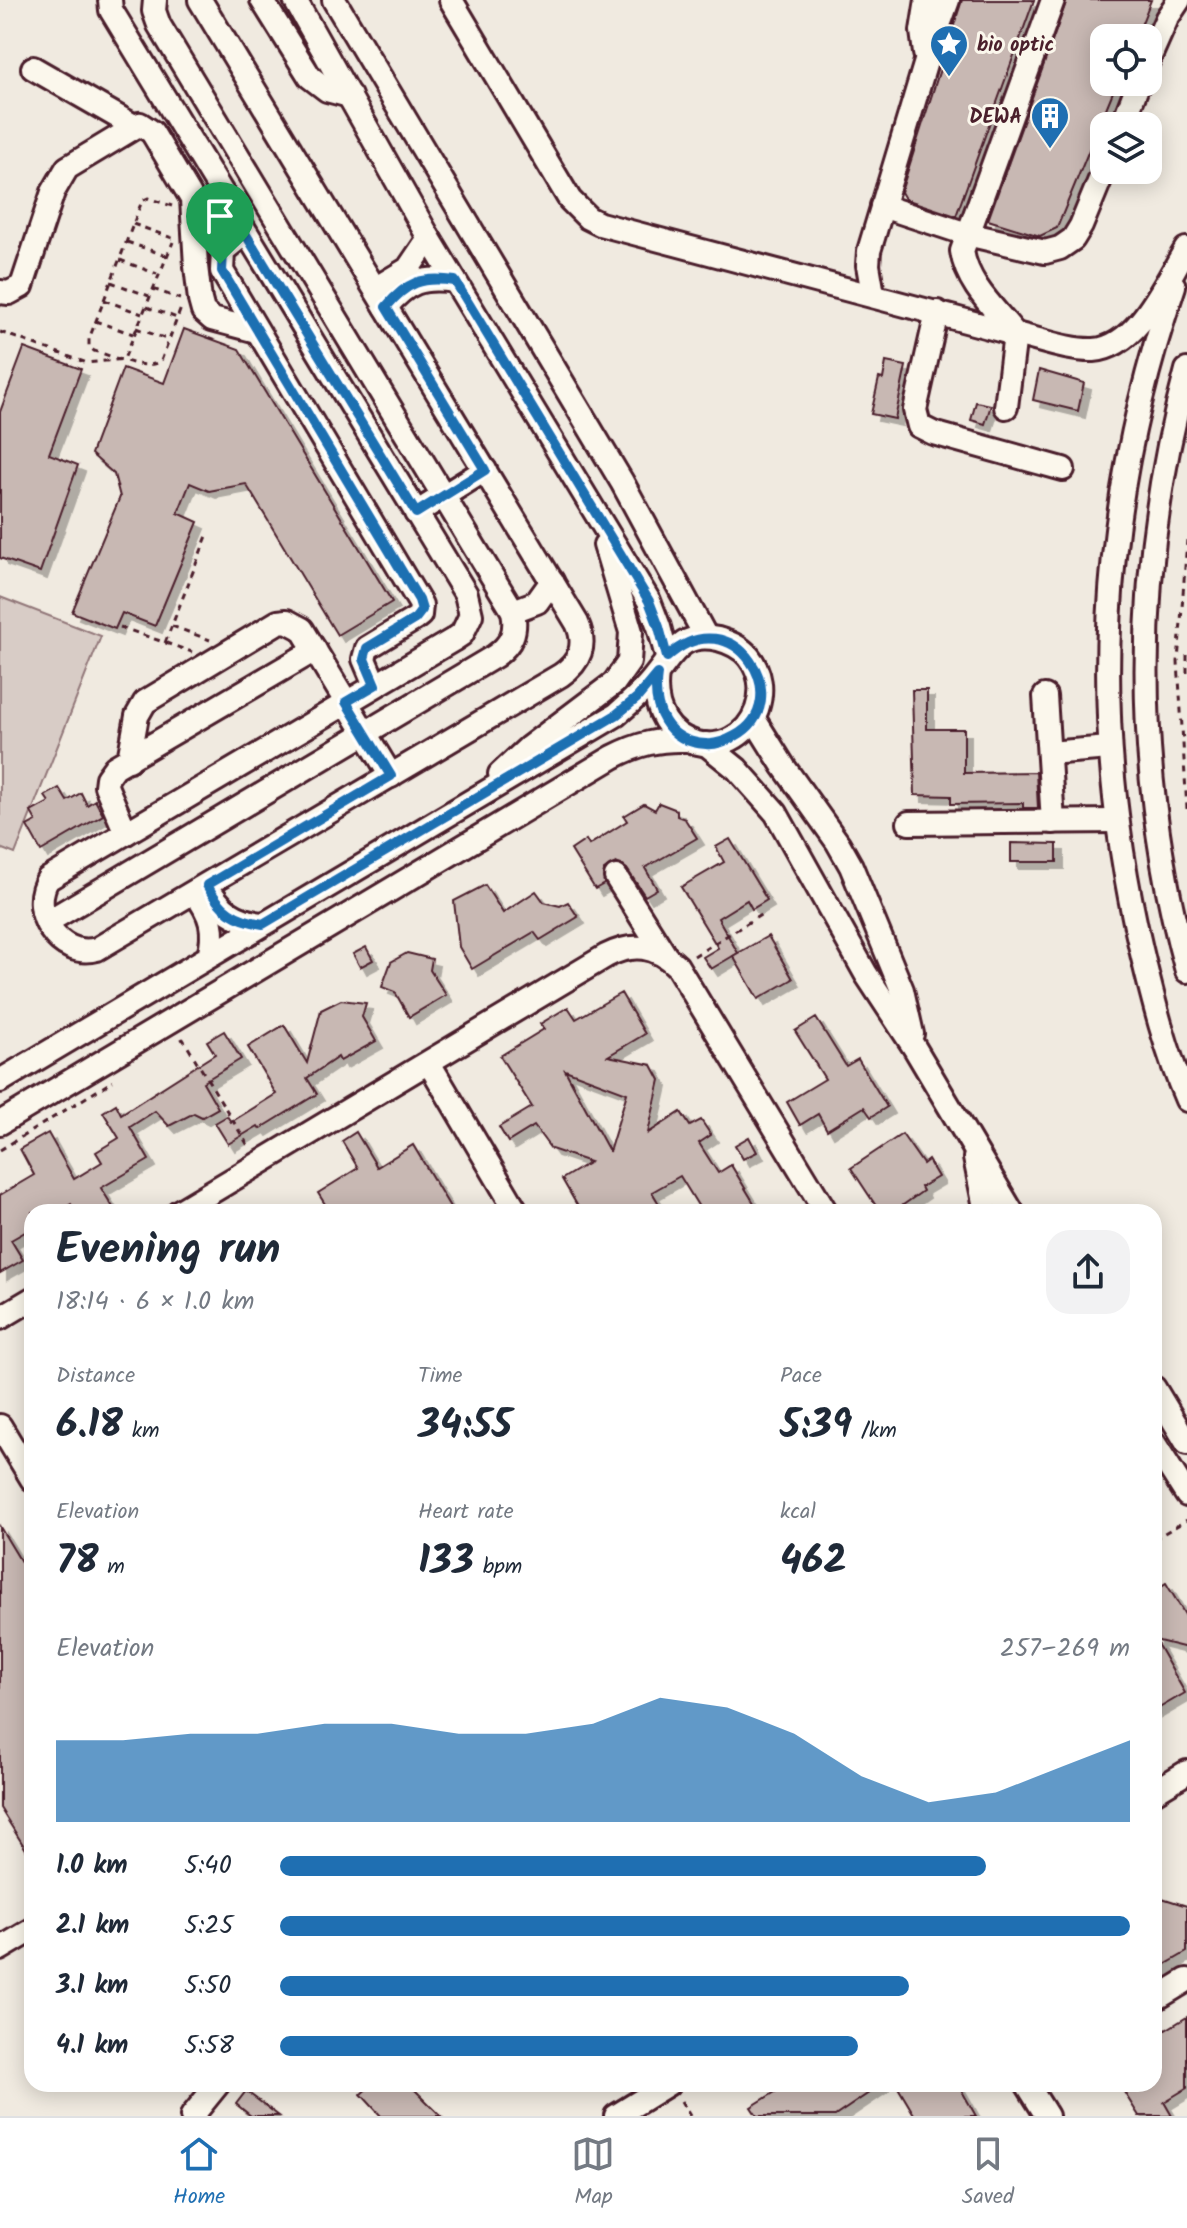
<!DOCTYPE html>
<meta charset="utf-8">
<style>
body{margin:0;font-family:Kalam,sans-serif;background:#f2f2f3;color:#1f2937;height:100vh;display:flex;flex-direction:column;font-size:30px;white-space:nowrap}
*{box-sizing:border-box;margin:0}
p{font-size:26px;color:#747a83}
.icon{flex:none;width:44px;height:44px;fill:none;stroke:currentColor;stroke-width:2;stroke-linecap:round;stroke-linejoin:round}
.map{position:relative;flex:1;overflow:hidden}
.panel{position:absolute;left:24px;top:1204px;width:1138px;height:888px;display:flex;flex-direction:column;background:#fff;border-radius:24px;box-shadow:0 4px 20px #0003}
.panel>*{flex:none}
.tools{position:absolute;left:1090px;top:24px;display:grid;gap:16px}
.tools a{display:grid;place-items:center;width:72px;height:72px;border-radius:16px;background:#fff;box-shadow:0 4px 20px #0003;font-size:40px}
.pin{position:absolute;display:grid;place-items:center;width:68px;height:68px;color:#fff;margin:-82px -34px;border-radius:50% 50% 50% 0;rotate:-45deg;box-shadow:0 0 8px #0007}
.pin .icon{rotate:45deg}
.round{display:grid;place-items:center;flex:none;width:84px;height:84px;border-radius:24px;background:#f2f2f3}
.summary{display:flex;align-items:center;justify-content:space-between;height:136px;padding:0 32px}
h1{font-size:44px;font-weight:800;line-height:60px}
.figures{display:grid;grid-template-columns:repeat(3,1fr);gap:12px;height:136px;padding:8px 32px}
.figures div{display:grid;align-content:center}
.figures b{font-size:40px;font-weight:800}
.figures small{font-size:22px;font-weight:400}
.figures p{font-size:22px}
.chart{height:224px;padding:16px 32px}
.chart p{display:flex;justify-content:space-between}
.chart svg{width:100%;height:144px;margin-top:8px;fill:#1f6fb2;opacity:.7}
ul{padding:0 32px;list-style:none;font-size:26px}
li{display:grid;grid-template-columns:128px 96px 1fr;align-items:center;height:60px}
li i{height:20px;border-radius:10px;background:#1f6fb2}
.tab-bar{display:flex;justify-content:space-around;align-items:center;height:112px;border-top:2px solid #e0e1e3;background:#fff;font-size:22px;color:#747a83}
.tab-bar a{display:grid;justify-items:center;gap:4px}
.tab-bar .on{color:#1f6fb2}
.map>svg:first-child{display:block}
.green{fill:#d8ccc6;stroke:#917678;stroke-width:2}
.building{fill:#c8b8b3;stroke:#4a1f2b;stroke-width:2;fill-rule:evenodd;filter:url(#shadow)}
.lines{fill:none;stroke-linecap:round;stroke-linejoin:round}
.minor-casing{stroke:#4a1f2b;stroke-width:28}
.path{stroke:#4a1f2b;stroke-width:3;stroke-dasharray:6 6;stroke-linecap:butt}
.minor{stroke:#fbf7ec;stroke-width:22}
.route-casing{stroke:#fff;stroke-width:16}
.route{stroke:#1f6fb2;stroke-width:10}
.labels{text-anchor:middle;stroke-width:6;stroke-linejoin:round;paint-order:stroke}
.poi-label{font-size:20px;font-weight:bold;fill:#4a1f2b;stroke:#fbf7ec;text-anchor:start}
</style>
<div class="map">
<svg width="1187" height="2116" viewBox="0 0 1187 2116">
<defs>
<filter id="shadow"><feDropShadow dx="7" dy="7" stdDeviation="0" flood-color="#0004"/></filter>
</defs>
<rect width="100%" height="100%" fill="#f0eae0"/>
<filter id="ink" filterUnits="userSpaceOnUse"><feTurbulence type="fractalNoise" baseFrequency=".0125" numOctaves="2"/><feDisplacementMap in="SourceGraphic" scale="16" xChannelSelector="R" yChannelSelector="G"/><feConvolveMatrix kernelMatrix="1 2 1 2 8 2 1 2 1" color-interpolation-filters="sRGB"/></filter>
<g filter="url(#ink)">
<polygon class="green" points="0,597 101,636 15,854 0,848"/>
<g class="building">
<polygon points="962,0 1034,0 956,216 905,199 901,192"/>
<polygon points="1067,0 1151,0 1136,38 1104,38 1104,82 1117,82 1057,228 1040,236 988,220"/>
<polygon points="184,329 239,349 392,602 337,635 246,484 209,491 190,483 178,513 198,522 155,626 122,613 115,629 72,612 120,497 114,474 91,454 123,368 164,383"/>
<polygon points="24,348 81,369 49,454 78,465 40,572 0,558 0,412"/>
<polygon points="886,362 906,366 895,419 871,414 879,378 883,379"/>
<polygon points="1039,370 1084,383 1078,411 1033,400"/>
<polygon points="976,402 991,405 985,424 971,420"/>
<polygon points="912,690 927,690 927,729 964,729 964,773 1036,772 1038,808 1023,808 1023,803 951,804 951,796 915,795"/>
<polygon points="59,788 67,801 81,793 87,805 95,800 103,815 41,851 27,826 36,821 31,812 49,802 45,796"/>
<polygon points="659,803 677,810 677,816 685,819 697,838 645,868 657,889 645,896 627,869 616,863 604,870 604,884 595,889 571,850 586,840 589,845 627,821 624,816 644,804 655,810"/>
<polygon points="730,839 767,900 752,909 747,900 718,918 738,953 711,969 703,957 718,948 681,887 724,862 716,847"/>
<polygon points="1011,843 1057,844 1057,862 1011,862"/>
<polygon points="485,885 503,913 536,891 544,902 560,906 568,902 578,917 540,940 534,932 472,969 459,947 454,901"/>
<polygon points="768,936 793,979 758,999 733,956"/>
<polygon points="366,947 373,960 360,967 353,954"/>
<polygon points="407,953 432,959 430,970 446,995 409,1017 395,992 382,987 391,962"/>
<path d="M621,993L645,1034L608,1056L652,1065L660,1080L648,1133L681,1112L690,1126L701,1120L711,1135L699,1143L718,1173L731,1165L754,1203L740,1212H702L680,1176L652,1192L664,1212H581L562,1179L590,1162L551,1149L534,1126L508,1142L499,1127L532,1107L500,1056L544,1029L540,1024L568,1007L576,1019ZM565,1070L627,1093L609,1152V1151Z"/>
<polygon points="341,1000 366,1003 362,1017 376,1041 340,1061 338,1057 307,1078 317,1094 260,1129 258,1126 228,1144 215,1123 227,1116 231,1122 276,1094 248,1047 284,1025 307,1063 321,1010"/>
<polygon points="816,1018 846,1066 858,1059 887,1107 871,1117 864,1107 827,1130 818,1114 800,1125 787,1102 825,1079 795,1031"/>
<polygon points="224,1031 241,1059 203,1082 218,1108 202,1117 194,1113 169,1126 155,1111 130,1127 149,1160 101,1188 116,1212 76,1212 71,1204 58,1212 32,1212 32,1228 11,1240 23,1260 0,1273 0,1195 34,1175 20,1149 48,1133 74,1179 102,1162 96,1152 119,1138 103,1112 116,1104 121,1114 215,1054 207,1041"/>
<polygon points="356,1132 377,1167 413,1145 453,1212 330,1212 318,1193 358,1168 342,1141"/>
<polygon points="902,1134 923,1164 928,1160 938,1177 921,1187 923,1191 893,1212 880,1212 851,1168"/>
<polygon points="749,1137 757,1152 743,1159 735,1145"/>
<polygon points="0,1527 32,1580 32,1859 0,1808"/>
<polygon points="1166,1583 1187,1618 1187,1648 1155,1640 1185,1693 1154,1711 1154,1591"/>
<polygon points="1162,1898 1187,1906 1187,1952 1154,1971 1154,1903"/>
<polygon points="1187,2017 1187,2088 1164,2102 1172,2116 1139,2116 1119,2084 1154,2084 1154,2037"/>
<polygon points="372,2084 409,2084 441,2116 381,2116 361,2094"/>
<polygon points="788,2084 882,2084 835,2116 757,2116 751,2107"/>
<polygon points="896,2084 958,2084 976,2116 915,2116"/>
<polygon points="246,2091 279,2116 251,2116 236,2104"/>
</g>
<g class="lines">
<defs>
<g id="minor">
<path d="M110,0L111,10L466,594L471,615L462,634L453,640L48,879C28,910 59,960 97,949L561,675C580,662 587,645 577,623L200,0"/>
<polyline points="262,0 310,77 327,90 350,96"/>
<polyline points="295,0 429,238 649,601 659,627 667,657"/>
<polyline points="334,0 622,482 706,637"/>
<path d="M451,0L570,200L588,218L600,224L1015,334C1039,339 1068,351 1094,350C1138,347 1165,283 1186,249"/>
<polyline points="925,53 922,31 927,0"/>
<polyline points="1148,61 1167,18 1179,0"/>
<polyline points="33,68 134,126"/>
<polyline points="1122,126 1139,82"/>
<polyline points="882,206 967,234 1045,252 1060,248 1073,239 1081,226 1104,170"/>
<polyline points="245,233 223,251 222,271 421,605 420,615 415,619 367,648 364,659 375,685"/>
<polyline points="383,284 408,269 429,238"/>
<path d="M1174,286C1099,506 1088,723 1141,949C1153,1000 1166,1052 1187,1100"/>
<polyline points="0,292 9,293 22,286 53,192 67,168 140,124 152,132 192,199 196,266 200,300 203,311 212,319 257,331"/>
<polyline points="873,294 868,265 869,251 927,58 948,0"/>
<path d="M386,307C407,282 422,276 455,281"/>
<polyline points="937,312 915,410 919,426 933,433 1063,469"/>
<path d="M1187,370C1133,567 1133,775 1187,971"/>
<path d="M1006,407L1015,334C994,308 967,284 962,251L1053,0"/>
<polyline points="416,513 485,470"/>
<polyline points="513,611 537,602 552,581"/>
<polyline points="1045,696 1053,822"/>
<polyline points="754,719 784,767 838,843 851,866 902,990 912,1034"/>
<polyline points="706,744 737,769 776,813 866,974 914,1047 1012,1212"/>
<polyline points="1049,753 1109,748"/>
<polyline points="129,760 137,716 145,702 278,622 287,621 302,629 391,776"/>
<polyline points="500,774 528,748 614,683 629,662 631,632 605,545"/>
<polyline points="909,823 1117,821"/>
<polyline points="126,833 106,786 107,778 115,767 315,650"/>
<polyline points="616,877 665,955"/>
<path d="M207,885C220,910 235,921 263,924"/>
<path d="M195,893C211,914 216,930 209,956"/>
<path d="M47,922L495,656C512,644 517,631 513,611L159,25L154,11L155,0"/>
<polyline points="429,1063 517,1212"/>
<path d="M0,1081L616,715C630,703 644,691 655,676C673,654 682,631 718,639C729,642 741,647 749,657C761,672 763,691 757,709C736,768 646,751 657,674"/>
<path d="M0,1123L613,757C638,744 658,739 686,740"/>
<polyline points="975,1158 986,1212"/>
<path d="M178,1212L606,956C633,942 655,945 677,966L826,1212"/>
<polyline points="0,1318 32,1299"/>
<polyline points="1154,1388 1187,1443"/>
<polyline points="0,1426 32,1479"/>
<polyline points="1154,1443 1187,1495"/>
<polyline points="1154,1792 1187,1772"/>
<polyline points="0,1949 32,1930"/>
<polyline points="1154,2000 1187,1980"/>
<polyline points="1027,2084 1047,2116"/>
<polyline points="192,2116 218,2084"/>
<polyline points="616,2116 668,2084"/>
</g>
</defs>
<use href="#minor" class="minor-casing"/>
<g class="path">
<path d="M172,206L148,198L142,201L89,339V346L94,351C113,356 145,372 161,361L181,308"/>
<polyline points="133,224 175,239"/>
<polyline points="127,242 167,256"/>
<polyline points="120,260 157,274"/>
<polyline points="111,282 149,296"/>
<polyline points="153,289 180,299"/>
<polyline points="104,300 142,314"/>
<polyline points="147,307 177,318"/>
<polyline points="95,321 133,334"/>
<polyline points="136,328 169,340"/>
<polyline points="0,332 87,363 124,359 173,242"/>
<polyline points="1187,540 1178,662 1187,809"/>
<polyline points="172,626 210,640"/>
<polyline points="120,627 192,652"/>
<polyline points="165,643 207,536"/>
<polyline points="1187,655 1187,674"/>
<polyline points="694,956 762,914"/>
<polyline points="181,1040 183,1039 249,1147"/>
<polyline points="0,1150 113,1081"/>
<polyline points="1154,1539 1187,1520"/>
<polyline points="681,2101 690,2116"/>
</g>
<use href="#minor" class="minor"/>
</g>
</g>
<g class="lines" filter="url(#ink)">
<defs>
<path id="route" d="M245,233L416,513L485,470L386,307C407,282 422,276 455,281L649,601L659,627L667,657C734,596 799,702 735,736C726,741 716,745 706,744C666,742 652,708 657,674L637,698L616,715L263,924C235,920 220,910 207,885L391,776L346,702L375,685L364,659L367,648L415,619L422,610L419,600L222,271L223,251Z"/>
</defs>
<use href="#route" class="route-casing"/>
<use href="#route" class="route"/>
</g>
<defs>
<symbol id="sight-pin" viewBox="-11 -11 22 30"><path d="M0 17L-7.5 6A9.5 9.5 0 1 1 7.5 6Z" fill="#1f6fb2" stroke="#fbf7ec"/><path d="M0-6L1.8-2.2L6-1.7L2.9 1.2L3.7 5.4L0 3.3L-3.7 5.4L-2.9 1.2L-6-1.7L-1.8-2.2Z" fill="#fff"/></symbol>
<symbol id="building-pin" viewBox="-11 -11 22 30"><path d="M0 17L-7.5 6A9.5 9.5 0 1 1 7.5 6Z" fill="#1f6fb2" stroke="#fbf7ec"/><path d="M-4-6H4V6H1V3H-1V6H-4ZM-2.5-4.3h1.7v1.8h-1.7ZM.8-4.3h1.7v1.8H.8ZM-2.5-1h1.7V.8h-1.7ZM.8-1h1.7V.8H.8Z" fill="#fff"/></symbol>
</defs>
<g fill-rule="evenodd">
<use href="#sight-pin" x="927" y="22" width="44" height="60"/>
<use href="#building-pin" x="1028" y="94" width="44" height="60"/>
</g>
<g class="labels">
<g class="poi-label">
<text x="977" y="51">bio optic</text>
<text x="1022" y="123" text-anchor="end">DEWA</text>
</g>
</g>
</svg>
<div class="tools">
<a><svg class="icon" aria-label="locate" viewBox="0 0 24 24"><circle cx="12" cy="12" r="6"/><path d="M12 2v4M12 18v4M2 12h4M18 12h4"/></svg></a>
<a><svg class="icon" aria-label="layers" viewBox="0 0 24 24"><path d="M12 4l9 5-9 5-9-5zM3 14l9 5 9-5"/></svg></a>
</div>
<div class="pin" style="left:220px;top:264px;background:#1e9e55"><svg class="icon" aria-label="arrive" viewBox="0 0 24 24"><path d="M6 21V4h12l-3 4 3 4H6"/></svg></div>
<section class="panel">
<div class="summary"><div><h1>Evening run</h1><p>18:14 · 6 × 1.0 km</p></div><a class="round"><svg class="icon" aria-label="share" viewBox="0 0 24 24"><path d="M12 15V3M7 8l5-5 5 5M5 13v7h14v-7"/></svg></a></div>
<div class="figures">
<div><p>Distance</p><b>6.18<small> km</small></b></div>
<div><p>Time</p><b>34:55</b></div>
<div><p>Pace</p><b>5:39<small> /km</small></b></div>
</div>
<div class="figures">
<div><p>Elevation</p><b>78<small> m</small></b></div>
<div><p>Heart rate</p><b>133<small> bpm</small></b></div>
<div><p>kcal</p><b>462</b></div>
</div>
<div class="chart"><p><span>Elevation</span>257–269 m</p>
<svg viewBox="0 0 160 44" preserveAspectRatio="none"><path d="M0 44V19L10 19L20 17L30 17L40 14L50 14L60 17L70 17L80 14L90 6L100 9L110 17L120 30L130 38L140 35L150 27L160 19V44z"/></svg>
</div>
<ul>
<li><b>1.0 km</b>5:40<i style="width:83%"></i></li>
<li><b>2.1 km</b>5:25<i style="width:100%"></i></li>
<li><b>3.1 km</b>5:50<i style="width:74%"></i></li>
<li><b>4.1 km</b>5:58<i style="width:68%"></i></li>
</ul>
</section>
</div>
<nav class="tab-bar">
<a class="on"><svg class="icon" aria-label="home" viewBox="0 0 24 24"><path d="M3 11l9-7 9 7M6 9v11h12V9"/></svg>Home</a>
<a><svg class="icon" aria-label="map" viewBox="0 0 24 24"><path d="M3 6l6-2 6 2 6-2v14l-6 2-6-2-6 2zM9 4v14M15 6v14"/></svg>Map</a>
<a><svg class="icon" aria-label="saved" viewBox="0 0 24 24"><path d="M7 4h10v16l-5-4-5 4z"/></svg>Saved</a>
</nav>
